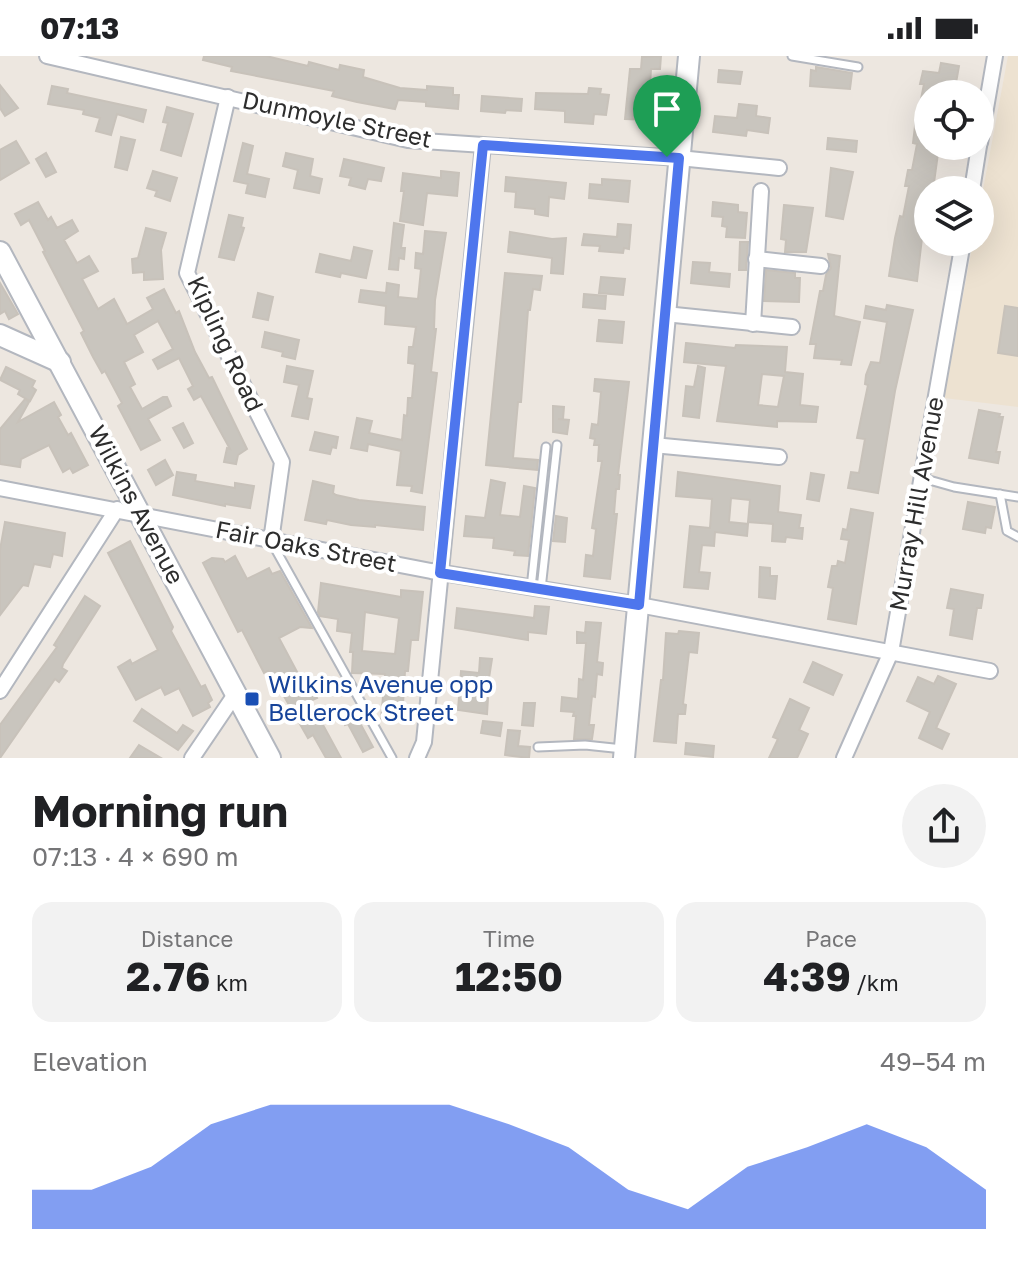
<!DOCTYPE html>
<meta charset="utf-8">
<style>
body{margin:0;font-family:"Golos Text",sans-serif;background:#f2f2f2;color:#202124;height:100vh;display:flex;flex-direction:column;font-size:30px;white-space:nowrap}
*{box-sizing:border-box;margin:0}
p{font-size:26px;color:#757577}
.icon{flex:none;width:44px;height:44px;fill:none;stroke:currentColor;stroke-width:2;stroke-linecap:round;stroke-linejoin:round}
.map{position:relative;height:702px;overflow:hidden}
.details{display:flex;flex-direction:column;background:#fff;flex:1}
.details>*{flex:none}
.fabs{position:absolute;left:914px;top:24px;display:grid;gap:16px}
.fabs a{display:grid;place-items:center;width:80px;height:80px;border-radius:50%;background:#fff;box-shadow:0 8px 32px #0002;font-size:40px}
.pin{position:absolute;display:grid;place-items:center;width:68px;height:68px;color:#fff;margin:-82px -34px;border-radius:50% 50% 50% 0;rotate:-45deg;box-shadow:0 0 8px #0007}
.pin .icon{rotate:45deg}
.round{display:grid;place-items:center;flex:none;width:84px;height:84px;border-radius:42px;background:#f2f2f2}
.head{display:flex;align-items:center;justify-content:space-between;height:136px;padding:0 32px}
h1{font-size:44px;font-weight:700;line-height:60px}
.stats{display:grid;grid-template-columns:repeat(3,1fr);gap:12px;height:136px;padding:8px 32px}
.stats div{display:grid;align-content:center;border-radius:20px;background:#f2f2f2;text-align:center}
.stats b{font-size:40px;font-weight:700}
.stats small{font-size:22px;font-weight:400}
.stats p{font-size:22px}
.chart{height:224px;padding:16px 32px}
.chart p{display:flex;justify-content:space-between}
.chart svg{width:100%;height:144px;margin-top:8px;fill:#4e76ed;opacity:.7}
.status{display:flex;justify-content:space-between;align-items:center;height:56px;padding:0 40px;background:#fff;direction:ltr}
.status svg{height:22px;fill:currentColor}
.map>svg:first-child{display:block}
.education{fill:#ede2d1}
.building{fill:#c9c5be;stroke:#c8c2ba;stroke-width:2;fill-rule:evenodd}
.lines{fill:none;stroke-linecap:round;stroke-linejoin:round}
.lane-casing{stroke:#b3b7bf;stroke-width:11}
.street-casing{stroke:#b3b7bf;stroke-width:18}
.secondary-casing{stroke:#b3b7bf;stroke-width:24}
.lane{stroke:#fff;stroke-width:7}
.street{stroke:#fff;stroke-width:14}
.secondary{stroke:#fff;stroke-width:20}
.route-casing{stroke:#fff;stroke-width:16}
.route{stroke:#4e76ed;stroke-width:10}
.transit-dot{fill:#1a4fb4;stroke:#fff;stroke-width:3}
.labels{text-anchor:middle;stroke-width:8;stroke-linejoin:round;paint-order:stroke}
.street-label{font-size:24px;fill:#2d2d2d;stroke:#fff}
.transit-label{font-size:24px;fill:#164399;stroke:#fff;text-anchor:start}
</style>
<div class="status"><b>07:13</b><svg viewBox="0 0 49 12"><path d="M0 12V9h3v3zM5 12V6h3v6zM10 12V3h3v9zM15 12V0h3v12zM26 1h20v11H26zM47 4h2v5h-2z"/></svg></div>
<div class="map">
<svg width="1018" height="702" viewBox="0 0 1018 702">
<rect width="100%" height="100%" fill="#ede7e0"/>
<polygon class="education" points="1008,0 1018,0 1018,351 944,342 973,186 980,186 980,150"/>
<g class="building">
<polygon points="204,0 266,0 308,10 309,6 339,14 340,9 364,14 363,21 400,32 427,34 427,30 453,32 453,39 459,39 458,53 426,50 426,46 398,44 395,53 357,46 332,40 334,35 231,15 232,11 203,4"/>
<polygon points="661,0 660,13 651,13 649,45 653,45 652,64 625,63 630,13 641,13 642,1"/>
<polygon points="941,7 959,10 954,38 928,38 928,90 939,90 933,134 928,134 928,170 926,182 922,182 917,225 889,220 895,182 900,160 903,161 909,130 905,130 908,114 912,114 917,88 913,87 917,53 919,53 924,28 920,28 923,15 939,17"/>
<polygon points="816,11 852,17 850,33 810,30 811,14 816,15"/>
<polygon points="719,14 742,16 740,28 718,26"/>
<polygon points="0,29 18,52 5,60 0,52"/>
<polygon points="52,30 68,33 67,37 146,54 143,66 117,58 111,79 96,75 100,62 83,58 84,54 48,48"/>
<polygon points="589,32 601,33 600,38 609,39 606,59 594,58 593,68 565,66 565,55 535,53 536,37 588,38"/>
<polygon points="482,40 522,43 521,55 506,54 505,57 481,55"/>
<polygon points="739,48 757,50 756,60 770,62 768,77 747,74 746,80 713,76 715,60 737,62"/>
<polygon points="167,51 193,58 181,100 161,94 168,67 163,66"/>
<polygon points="121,81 135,84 127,114 115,111"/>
<polygon points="828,82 857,85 856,96 827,93"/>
<polygon points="16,85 29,107 0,124 0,94"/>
<polygon points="243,87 253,90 247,118 269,123 265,141 246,137 248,128 234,125"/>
<polygon points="46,97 56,116 46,121 36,103"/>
<polygon points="286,97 313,103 310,120 322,123 319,137 294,132 298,114 283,110"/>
<polygon points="344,103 384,112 381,125 368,123 365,133 349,129 351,122 340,120"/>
<polygon points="831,112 853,116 843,163 826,160"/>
<polygon points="153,115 177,122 170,145 155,140 157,135 147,132"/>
<polygon points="441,115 459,117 457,140 427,137 423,169 400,165 404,135 401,135 403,117 441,122"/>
<polygon points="506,121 566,127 564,143 549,141 548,160 535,158 535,153 515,151 516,136 505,135"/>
<polygon points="602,123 630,125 628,146 589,142 590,128 602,129"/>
<polygon points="38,146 48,164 51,161 57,172 72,164 78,175 64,184 77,207 89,200 98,215 82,223 98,253 114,243 127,268 153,253 147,242 164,233 176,257 179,255 195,296 209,322 212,321 247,393 238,399 236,408 224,406 227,392 230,393 201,340 194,344 188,333 193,330 179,302 158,313 153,304 173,293 158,265 134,279 143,296 124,306 135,328 130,331 142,353 163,341 167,341 171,350 148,363 160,384 141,394 118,350 122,347 105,315 102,317 93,301 81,277 84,275 43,196 45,195 29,164 21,169 15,158"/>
<polygon points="713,146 738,149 738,156 747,157 745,182 726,181 727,171 722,170 723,161 712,160"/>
<polygon points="784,149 813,152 806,196 785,196 786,184 781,183"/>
<polygon points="229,159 243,162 241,171 244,172 234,204 219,201"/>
<polygon points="394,167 404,169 401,192 405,192 404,203 399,202 398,214 389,213"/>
<polygon points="618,168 631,169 629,193 624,192 623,197 599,195 600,190 582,189 584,178 617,181"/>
<polygon points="146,172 166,177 161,194 163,223 144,224 144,216 133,217 132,203 138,202"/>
<polygon points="425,175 446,177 435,244 434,273 436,273 431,316 437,317 422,437 411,435 412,430 397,429 401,395 368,388 367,395 351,392 357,362 372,365 369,377 402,384 404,359 407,360 408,342 412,342 415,308 408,307 409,291 413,291 416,271 385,268 386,250 359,246 361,234 386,237 387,227 399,229 398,241 418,243 421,213 415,212 416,197 423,198"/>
<polygon points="510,176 552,183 566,182 563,218 551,217 552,202 508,196"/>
<polygon points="740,186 748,186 746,214 739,214"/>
<polygon points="354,191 372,195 366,222 341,217 340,221 316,216 320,198 351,205"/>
<polygon points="828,198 840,200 834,260 860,266 851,309 841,308 842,304 814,302 816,288 810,288 820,235 823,235 826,219 831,212"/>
<polygon points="693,206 710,207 709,216 730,218 729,231 691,227"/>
<polygon points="766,214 795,217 795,222 800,222 799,246 764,245"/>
<polygon points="505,217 542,220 540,234 533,233 530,254 528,254 521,346 518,346 513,402 538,404 537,414 486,409"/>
<polygon points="601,221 625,223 623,239 599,237"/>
<polygon points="0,227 18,258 9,263 5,255 0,258"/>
<polygon points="258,237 273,241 268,264 253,261"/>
<polygon points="584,238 606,240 605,253 583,251"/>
<polygon points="887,249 913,254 895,335 878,437 848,432 851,416 859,417 865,383 857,382 868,329 865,328 866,319 871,306 880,307 887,266 864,262 866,250 886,254"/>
<polygon points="1005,250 1018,252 1018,300 998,297"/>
<polygon points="599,264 624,266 622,287 597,285"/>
<polygon points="265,276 299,284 295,303 282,300 283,296 262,291"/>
<path d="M686,287L735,292L736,289L787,291L785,316L803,318L800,349L818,351L816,366L777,365V371L717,365L726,310L684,306ZM762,318L784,320L778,351L758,349Z"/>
<polygon points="287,310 313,315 307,342 312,343 308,363 292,360 299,329 284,326"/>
<polygon points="698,310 705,312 699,362 683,360 686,330 694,331"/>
<polygon points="6,311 35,325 32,331 36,334 30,345 18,338 20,334 0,324"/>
<polygon points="595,323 629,326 618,419 620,419 619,433 616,433 614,458 617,458 610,523 584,520 586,499 593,500 596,473 592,472 602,405 598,405 599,389 594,389 595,383 590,382 592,368 598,369 601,336 594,335"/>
<polygon points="25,343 29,346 18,366 54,346 61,359 58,361 68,379 71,377 88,409 73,417 70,412 63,416 49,389 21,403 20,411 0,408 0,373"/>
<polygon points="553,350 564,351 563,363 558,363 569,364 567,378 553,376"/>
<polygon points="979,354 1000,358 999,361 1003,361 996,396 1000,396 998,407 969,402"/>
<polygon points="183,367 193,387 184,392 173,372"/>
<polygon points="315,376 338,381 336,392 332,391 330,398 310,394"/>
<polygon points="165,404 173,419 156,429 148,414"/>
<polygon points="177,416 196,419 195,425 235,432 235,427 254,430 250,452 225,448 225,450 173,439"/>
<polygon points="678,416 780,430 778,456 801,459 799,472 803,472 802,483 786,481 785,486 772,485 773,468 748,466 750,444 731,442 729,466 748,468 747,480 715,476 714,490 702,489 699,516 710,517 708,533 684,531 690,470 710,472 712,443 676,440"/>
<polygon points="811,417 824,419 819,445 807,443"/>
<polygon points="491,424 505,427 500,459 520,461 524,430 535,432 528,500 514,499 515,495 493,492 494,482 464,480 466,460 485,462"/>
<polygon points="313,425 334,430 333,437 336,439 359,444 425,451 423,474 375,469 375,471 351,469 327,464 326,468 305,464"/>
<polygon points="968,446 995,451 991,472 986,471 985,477 963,473"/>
<polygon points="851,453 873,457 856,568 828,563 833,532 828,531 832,510 837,510 838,505 845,507 849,484 841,483 843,473 847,474"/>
<polygon points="556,460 567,462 565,486 553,485"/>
<polygon points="5,466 65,477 62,500 53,498 50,511 34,508 28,530 23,529 0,559 0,494"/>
<polygon points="130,485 173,571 171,575 201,631 205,629 212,644 208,647 210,651 193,660 179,632 165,639 161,631 136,644 118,611 130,604 132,608 158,594 108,497"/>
<polygon points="235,500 247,523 269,512 272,518 280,515 312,572 300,571 279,582 304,629 309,627 317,642 310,645 341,702 326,702 313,679 308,682 277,628 275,629 268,615 264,617 242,574 238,576 203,507 212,502 223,503 225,506"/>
<polygon points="760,511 770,512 770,520 777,520 775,543 759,541"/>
<path d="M321,527L401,541V534L423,536L418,584H411L408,615H405L402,665L381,663L385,618L352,617L353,596H350L352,577L337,575L338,563L320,560L318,556ZM365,556L399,562L395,598L362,595Z"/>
<polygon points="951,533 983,539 981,552 977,552 972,583 950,579 954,553 947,552"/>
<polygon points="85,540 100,550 63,608 62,612 67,615 59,626 55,623 0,702 0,669 57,591 54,589"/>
<polygon points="535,550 549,551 546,578 528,576 528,584 455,572 457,552 534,562"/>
<polygon points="586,566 601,567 597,606 603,607 602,619 597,618 595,641 592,640 589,669 594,669 592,683 574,683 576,660 573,660 574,656 561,655 562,641 578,643 579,623 583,624 586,587 577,587 577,576 585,577"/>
<polygon points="679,575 699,577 697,597 689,596 683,648 686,649 685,658 678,658 676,687 654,685 661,624 663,624 666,577 678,578"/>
<polygon points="480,602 492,603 486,641 488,642 487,658 458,654 461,615 479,617"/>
<polygon points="813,606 842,619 833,639 804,626"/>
<polygon points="938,620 956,628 936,672 949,678 942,693 919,682 930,656 907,645 918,621 934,628"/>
<polygon points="790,643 809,652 799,674 808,678 797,702 769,702 778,683 773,681"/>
<polygon points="524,647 535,647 533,670 522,669"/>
<polygon points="142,653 177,677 183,669 193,675 178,694 134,665"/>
<polygon points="353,654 373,691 363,696 348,668 345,669 341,660"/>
<polygon points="483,665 502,667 500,680 481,677"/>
<polygon points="508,674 520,675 518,690 530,691 529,702 505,699"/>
<polygon points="686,687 714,690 713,701 685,698"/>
<polygon points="139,689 161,702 130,702"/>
</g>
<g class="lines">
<defs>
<g id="lane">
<polyline points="792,0 858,11"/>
<polyline points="922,422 954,431 1018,441"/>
<polyline points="1000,438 1007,475 1018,481"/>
<polyline points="272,487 392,702"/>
<polyline points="531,532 546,391"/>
<polyline points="541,533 557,389"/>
<polyline points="538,691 585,689 623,693"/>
</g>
<g id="street">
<polyline points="47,0 408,84 679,102 779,112"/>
<polyline points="228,41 187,217 282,406 271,485"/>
<polyline points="980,87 995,0"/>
<polyline points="972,134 979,90"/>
<polyline points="756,203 821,210"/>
<polyline points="665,258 792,271"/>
<polyline points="753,268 761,135"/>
<polyline points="653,389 779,401"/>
<polyline points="0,432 431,515 639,549 990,615"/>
<polyline points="0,635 117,453"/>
<polyline points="192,702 236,637"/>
<polyline points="417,702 424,686 483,89"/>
<polyline points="844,702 891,596 963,186"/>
</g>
<g id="secondary">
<polyline points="0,196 270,702"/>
<polyline points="0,279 60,306"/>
<polyline points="624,702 689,0"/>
</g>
</defs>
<use href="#lane" class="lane-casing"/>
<use href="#street" class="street-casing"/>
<use href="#secondary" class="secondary-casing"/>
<use href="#lane" class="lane"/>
<use href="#street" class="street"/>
<use href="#secondary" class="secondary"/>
</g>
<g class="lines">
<defs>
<polygon id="route" points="483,89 679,102 639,549 440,517"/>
</defs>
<use href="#route" class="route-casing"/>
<use href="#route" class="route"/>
</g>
<rect class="transit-dot" x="244" y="635" width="16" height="16" rx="4"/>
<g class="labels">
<g class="street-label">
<text transform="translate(337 64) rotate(12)" y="8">Dunmoyle Street</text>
<text transform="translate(225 288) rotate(65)" y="8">Kipling Road</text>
<text transform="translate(917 448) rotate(-80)" y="8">Murray Hill Avenue</text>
<text transform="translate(136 449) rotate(62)" y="8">Wilkins Avenue</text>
<text transform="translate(306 491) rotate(11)" y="8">Fair Oaks Street</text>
</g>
<g class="transit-label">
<text x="268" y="637">Wilkins Avenue opp<tspan x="268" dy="28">Bellerock Street</tspan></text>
</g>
</g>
</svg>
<div class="fabs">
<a><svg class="icon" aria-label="locate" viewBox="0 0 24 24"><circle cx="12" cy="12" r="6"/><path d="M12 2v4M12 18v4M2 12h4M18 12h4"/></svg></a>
<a><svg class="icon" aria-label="layers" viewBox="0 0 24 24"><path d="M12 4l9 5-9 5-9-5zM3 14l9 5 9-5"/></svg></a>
</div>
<div class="pin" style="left:667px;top:101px;background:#1e9e55"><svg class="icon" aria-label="arrive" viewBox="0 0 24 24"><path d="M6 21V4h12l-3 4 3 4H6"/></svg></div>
</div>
<section class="details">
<div class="head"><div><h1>Morning run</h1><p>07:13 · 4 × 690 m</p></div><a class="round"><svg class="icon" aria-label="share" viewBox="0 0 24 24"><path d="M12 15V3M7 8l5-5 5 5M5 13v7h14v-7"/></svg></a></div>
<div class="stats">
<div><p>Distance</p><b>2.76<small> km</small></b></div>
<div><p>Time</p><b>12:50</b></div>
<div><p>Pace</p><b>4:39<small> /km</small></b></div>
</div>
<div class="chart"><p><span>Elevation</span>49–54 m</p>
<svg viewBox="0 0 160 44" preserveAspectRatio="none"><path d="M0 44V32L10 32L20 25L30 12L40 6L50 6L60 6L70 6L80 12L90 19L100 32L110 38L120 25L130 19L140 12L150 19L160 32V44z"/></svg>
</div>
</section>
